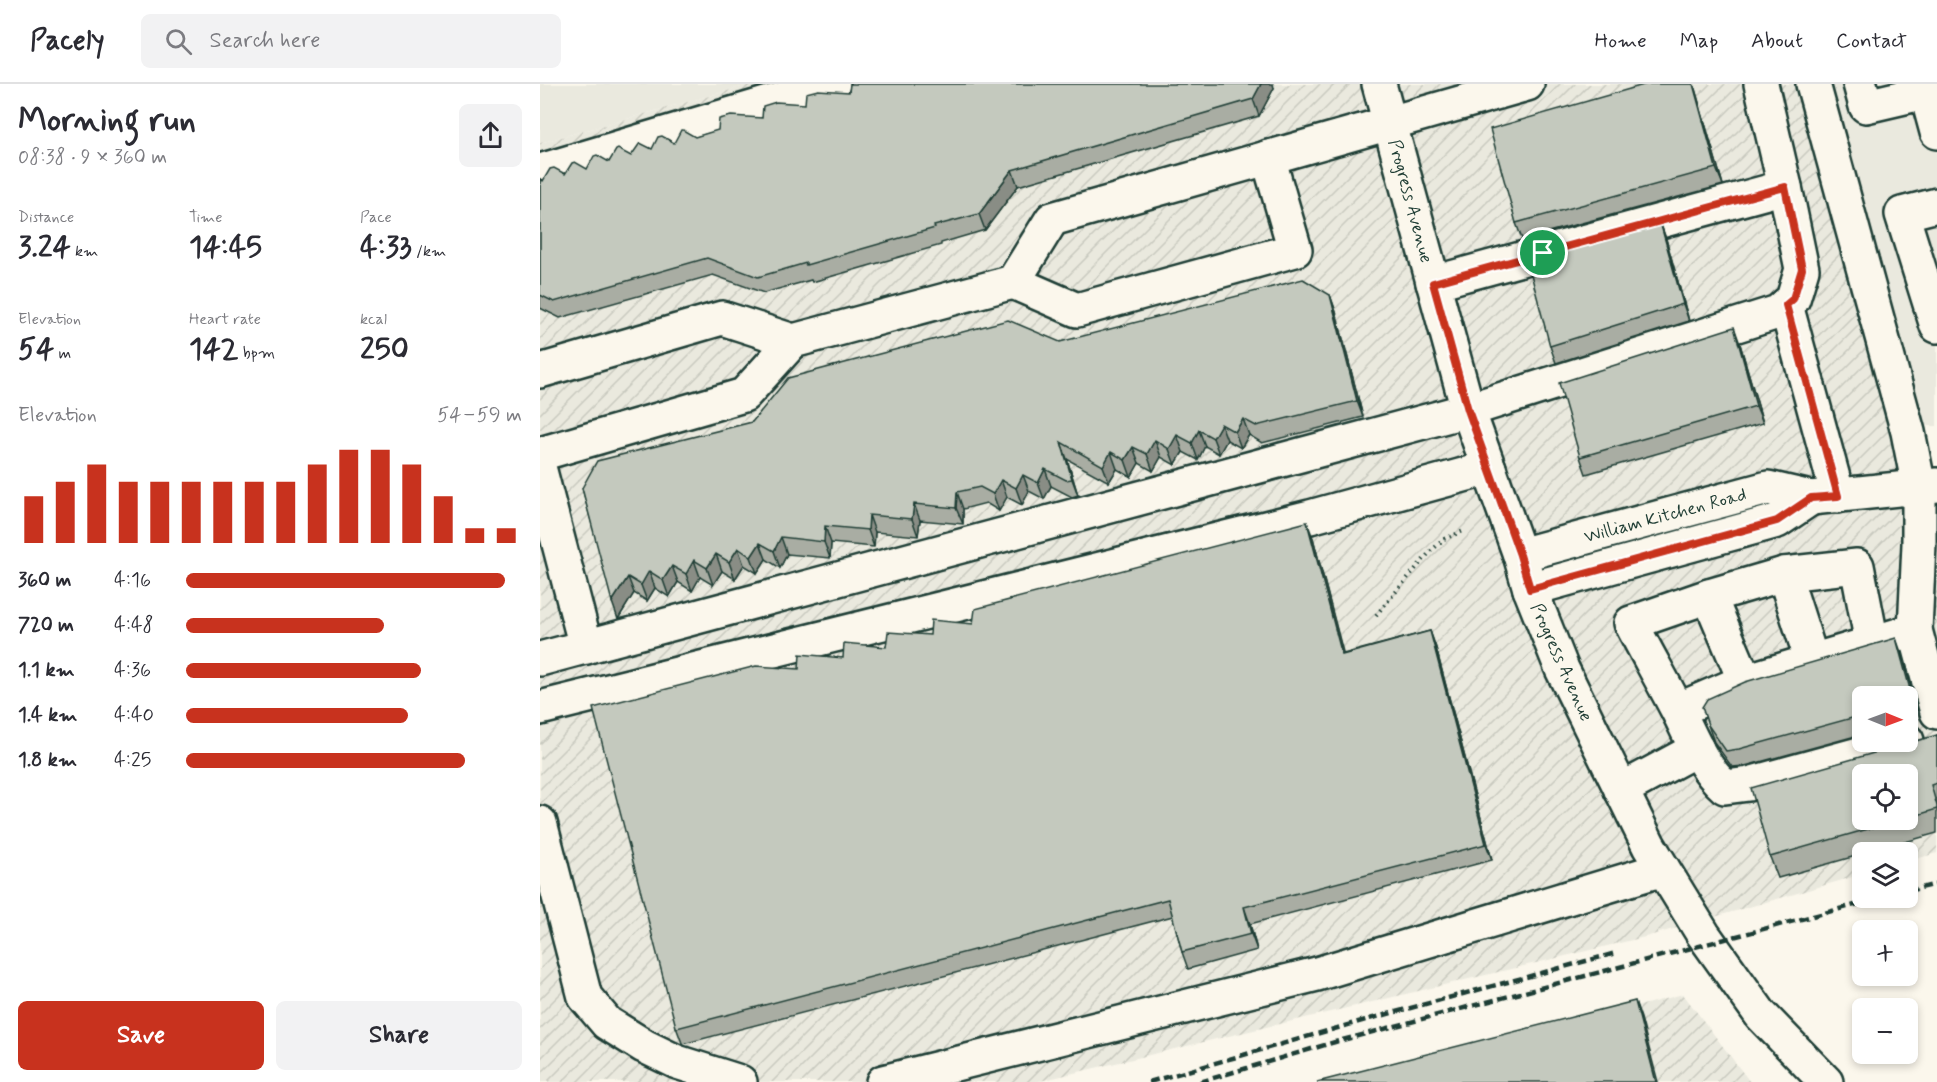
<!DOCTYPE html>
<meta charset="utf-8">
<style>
body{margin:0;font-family:Mynerve,sans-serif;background:#f2f2f3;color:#2b2b33;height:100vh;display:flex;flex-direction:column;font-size:22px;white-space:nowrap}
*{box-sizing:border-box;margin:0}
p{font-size:20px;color:#7c7c81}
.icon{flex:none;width:33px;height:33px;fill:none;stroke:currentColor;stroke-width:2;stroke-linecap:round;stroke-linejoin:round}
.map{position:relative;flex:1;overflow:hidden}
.sheet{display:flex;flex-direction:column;background:#fff;width:540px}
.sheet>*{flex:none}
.needle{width:39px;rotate:91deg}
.tools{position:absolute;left:1312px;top:602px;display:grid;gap:12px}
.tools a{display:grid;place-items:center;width:66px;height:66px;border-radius:9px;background:#fff;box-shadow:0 3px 9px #0003;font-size:30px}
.pin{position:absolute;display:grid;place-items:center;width:51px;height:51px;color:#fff;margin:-26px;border:3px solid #fff;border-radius:50%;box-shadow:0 2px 6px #0007}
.round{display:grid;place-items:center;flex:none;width:63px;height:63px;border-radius:9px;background:#f2f2f3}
.summary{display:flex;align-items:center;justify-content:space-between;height:102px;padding:0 18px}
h1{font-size:33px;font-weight:700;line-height:45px}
.figures{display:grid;grid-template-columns:repeat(3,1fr);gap:9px;height:102px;padding:6px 18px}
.figures div{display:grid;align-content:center}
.figures b{font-size:30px;font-weight:700}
.figures small{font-size:16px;font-weight:400}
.figures p{font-size:16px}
.chart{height:168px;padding:12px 18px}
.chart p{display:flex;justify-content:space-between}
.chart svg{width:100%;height:108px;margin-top:6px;stroke:#c8321e;stroke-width:6}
.button{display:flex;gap:12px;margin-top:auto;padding:12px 18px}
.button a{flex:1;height:69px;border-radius:9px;background:#c8321e;color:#fff;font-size:24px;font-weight:700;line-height:69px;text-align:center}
.button a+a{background:#f2f2f3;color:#2b2b33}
ul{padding:0 18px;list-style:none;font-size:20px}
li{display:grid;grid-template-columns:96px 72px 1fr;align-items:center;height:45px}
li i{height:15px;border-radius:8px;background:#c8321e}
header{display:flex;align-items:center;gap:36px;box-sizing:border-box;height:84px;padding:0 30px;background:#fff;border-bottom:2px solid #e1e1e2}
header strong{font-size:28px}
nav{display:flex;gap:33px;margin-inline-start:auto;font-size:21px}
.search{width:420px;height:54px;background:#f2f2f3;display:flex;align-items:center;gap:15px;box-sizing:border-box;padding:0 21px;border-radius:9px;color:#7c7c81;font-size:22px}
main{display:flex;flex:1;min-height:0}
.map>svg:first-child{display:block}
.built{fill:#eae9de}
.industrial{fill:url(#industrial-furrows);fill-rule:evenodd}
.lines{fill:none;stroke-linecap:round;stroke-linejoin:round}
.minor-casing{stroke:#1f3d34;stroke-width:38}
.major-casing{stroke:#1f3d34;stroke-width:38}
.path{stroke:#1f3d34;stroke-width:4;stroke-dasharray:1.5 4.5;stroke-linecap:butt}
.minor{stroke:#fbf7ec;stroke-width:33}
.major{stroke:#fbf7ec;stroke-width:33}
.rail{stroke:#1f3d34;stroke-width:4.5;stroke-dasharray:9 4.5;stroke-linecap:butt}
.wall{fill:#a9ada3;stroke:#1f3d34;stroke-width:1.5;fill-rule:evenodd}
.shaded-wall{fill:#898d85;stroke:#1f3d34;stroke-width:1.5}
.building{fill:#c4c9be;stroke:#1f3d34;stroke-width:1.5}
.route-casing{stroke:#fff;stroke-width:12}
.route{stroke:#c8321e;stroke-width:8}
.labels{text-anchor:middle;stroke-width:6;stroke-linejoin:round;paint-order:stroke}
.street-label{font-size:18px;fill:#1f3d34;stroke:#fbf7ec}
</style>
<header>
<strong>Pacely</strong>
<div class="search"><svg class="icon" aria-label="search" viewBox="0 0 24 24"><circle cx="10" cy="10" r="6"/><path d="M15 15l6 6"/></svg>Search here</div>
<nav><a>Home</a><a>Map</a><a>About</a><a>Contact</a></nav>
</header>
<main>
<section class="sheet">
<div class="summary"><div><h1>Morning run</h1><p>08:38 · 9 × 360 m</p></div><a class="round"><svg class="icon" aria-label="share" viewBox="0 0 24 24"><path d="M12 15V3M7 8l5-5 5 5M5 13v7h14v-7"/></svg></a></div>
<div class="figures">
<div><p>Distance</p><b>3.24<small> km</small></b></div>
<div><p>Time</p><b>14:45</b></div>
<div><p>Pace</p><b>4:33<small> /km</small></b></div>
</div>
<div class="figures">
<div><p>Elevation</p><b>54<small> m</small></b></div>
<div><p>Heart rate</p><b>142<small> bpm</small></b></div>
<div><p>kcal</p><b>250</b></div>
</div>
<div class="chart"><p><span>Elevation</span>54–59 m</p>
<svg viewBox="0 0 160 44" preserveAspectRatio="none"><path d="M5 44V25M15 44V19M25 44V12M35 44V19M45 44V19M55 44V19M65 44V19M75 44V19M85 44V19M95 44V12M105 44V6M115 44V6M125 44V12M135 44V25M145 44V38M155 44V38"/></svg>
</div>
<ul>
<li><b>360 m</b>4:16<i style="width:95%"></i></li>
<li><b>720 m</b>4:48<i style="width:59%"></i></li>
<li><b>1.1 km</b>4:36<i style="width:70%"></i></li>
<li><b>1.4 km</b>4:40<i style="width:66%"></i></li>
<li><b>1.8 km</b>4:25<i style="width:83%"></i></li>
</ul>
<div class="button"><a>Save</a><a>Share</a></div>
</section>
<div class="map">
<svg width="1397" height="998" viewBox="0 0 1397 998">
<defs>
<pattern id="industrial-furrows" width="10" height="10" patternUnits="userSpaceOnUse" patternTransform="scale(1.5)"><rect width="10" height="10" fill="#eae9de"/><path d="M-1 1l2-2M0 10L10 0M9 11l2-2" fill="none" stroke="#c8c9bf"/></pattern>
</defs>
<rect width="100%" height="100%" fill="#fbf7ec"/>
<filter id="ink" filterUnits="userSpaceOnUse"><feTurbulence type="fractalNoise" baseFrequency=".0167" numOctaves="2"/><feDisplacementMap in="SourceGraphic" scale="12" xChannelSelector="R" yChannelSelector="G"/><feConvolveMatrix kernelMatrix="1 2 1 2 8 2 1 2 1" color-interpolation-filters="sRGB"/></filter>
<g filter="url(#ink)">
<g class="built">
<polygon points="0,0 212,0 0,59"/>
<polygon points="1259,0 1397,0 1397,342 1350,342"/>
</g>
<g class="industrial">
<path d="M212,0H1259L1397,416V769L1368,777V768H1323V790L1109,852L496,998H0V59ZM1323,612H1368V657H1323ZM1323,690H1368V735H1323Z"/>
<polygon points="1143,910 1210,998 823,998"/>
</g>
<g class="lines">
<defs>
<g id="minor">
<polyline points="1320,0 1326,22 1386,8"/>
<polyline points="1384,0 1397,48"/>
<polyline points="0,87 293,0"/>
<polyline points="1397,121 1362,130 1397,242"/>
<polyline points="473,198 537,226 755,166 728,73"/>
<polyline points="893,199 1245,103"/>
<polyline points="1246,221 1298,412"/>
<polyline points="0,287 182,234 253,257 473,198 512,135 987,0"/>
<polyline points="0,370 204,311 253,257"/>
<polyline points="0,387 46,563"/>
<polyline points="980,471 1228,404 1271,414 1397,401"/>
<polyline points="1244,490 1272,577"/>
<polyline points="990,505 1237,437 1271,414"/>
<polyline points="1169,512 1205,597"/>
<polyline points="1375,546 1397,628"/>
<path d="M1332,559L1317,482L1244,490L1169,512L1091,539C1106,568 1122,596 1137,625C1151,652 1161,682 1185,703L1209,700L1367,657"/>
<polyline points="0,575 928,326 1238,228 1253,215 1262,185 1245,103 1221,0"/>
<polyline points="0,624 770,433 949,384"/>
<polyline points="1138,626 1205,597 1375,546 1379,460 1379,403 1368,348 1273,0"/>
<polyline points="1081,706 1157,665"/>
<polyline points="0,739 45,913 67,939 104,962 137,978 200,998"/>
<polyline points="343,998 777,890 1123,785"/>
</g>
<polyline id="major" points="839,0 928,326 980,471 990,505 1022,585 1109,762 1163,850 1221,931 1286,998"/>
</defs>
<use href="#minor" class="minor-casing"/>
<use href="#major" class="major-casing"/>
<polyline class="path" points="836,531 890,468 904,455 926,446"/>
<use href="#minor" class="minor"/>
<use href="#major" class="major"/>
<g class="rail">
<polyline points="1368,807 1397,800"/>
<polyline points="609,998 822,937 1076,869"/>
<polyline points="660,998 795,958 1345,813"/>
</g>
</g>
<g class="wall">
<polygon points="734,4 719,32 478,102 445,146 401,159 401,161 272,198 271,196 224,209 173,191 20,234 0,224 0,95 3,97 47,85 309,8"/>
<polygon points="1155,5 1183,101 982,155 976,139"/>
<polygon points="1120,138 1126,155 1149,237 1016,279 1010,262"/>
<polygon points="790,211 796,228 823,333 722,359 709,351 701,364 687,356 679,370 665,362 658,376 643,368 635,381 621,373 613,387 599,379 591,393 577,385 569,398 527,375 538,411 532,413 511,402 504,415 489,407 482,421 467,413 459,427 446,419 423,425 423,440 380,436 378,452 335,448 334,463 291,459 290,474 247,470 240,484 226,475 217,489 204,481 195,495 182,487 173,501 160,493 152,507 138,498 129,513 115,504 107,517 94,509 78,535 42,404 212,338 520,258"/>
<polygon points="1200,260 1223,339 1046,390 1040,373"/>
<polygon points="773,454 803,570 890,547 896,564 952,776 710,840 717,866 648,885 642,868 633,832 143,960 142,959 136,943 259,585 433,540"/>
<polygon points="1362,571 1377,625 1369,639 1368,639 1368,612 1323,612 1323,650 1205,682 1192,683 1174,658 1168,641"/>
<path d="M1397,651V749L1330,768H1323V770L1238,794L1230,773ZM1368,690V735H1323Z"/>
</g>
<g class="shaded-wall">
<polygon points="721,0 733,0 734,4 719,32 713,15"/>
<polygon points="1153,0 1155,5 1183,101 1176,84"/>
<polygon points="472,86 478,102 445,146 439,130"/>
<polygon points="1120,138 1126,155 1149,237 1143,220"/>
<polygon points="790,211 796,228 823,333 817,317"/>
<polygon points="1194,243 1200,260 1223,339 1216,322"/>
<polygon points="703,335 709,351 701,364 695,348"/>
<polygon points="681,340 687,356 679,370 673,354"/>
<polygon points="659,346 665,362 658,376 652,359"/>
<polygon points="637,351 643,368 635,381 629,365"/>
<polygon points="615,356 621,373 613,387 607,370"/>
<polygon points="521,358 527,375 538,411 532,395"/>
<polygon points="593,363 599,379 591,393 585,376"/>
<polygon points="571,368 577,385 569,398 563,382"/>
<polygon points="505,385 511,402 504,415 498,399"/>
<polygon points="483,391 489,407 482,421 476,404"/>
<polygon points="461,396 467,413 459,427 453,410"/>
<polygon points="417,408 423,425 423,440 416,424"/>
<polygon points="374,420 380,436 378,452 372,435"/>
<polygon points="329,431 335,448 334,463 328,446"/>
<polygon points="767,438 773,454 808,587 802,571"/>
<polygon points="285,442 291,459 290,474 284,458"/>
<polygon points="241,453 247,470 240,484 234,467"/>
<polygon points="220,459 226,475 217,489 211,473"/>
<polygon points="198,464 204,481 195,495 189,478"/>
<polygon points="176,470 182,487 173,501 167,484"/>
<polygon points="154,476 160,493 152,507 146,490"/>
<polygon points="132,482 138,498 129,513 123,496"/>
<polygon points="109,487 115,504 107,517 101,501"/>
<polygon points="88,493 94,509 78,535 72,518"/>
<polygon points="890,547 896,564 952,776 946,760"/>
<polygon points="1356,554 1362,571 1377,625 1369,639 1368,636 1368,613"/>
<polygon points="704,823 710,840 717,866 711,850"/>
<polygon points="1095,917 1101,934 1118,998 1116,998"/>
</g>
<g class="building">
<polygon points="310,0 721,0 713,15 472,86 439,130 394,142 395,144 266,181 266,179 218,193 167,174 14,218 0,211 0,95 3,97 10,85 14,84 25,90 32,79 35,78 47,85 54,72 57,71 69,78 76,66 78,65 91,72 100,59 112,65 118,53 122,52 134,59 141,46 143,46 155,53 178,46 179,35 191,32 222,34 223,22 236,18 265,20 266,9 278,6 309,8"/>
<polygon points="1107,0 1153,0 1176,84 976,139 950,45"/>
<polygon points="1120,138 1143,220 1010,262 987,175"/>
<polygon points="763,195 790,211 817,317 716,342 703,335 695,348 681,340 673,354 659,346 652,359 637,351 629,365 615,356 607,370 593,363 585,376 571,368 563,382 521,358 532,395 526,396 505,385 498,399 483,391 476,404 461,396 453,410 440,403 417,408 416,424 374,420 372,435 329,431 328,446 285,442 284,458 241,453 234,467 220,459 211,473 198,464 189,478 176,470 167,484 154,476 146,490 132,482 123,496 109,487 101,501 88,493 72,518 42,404 57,377 212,338 248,294 468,236 520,258"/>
<polygon points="1194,243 1216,322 1040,373 1019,299"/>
<polygon points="767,438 802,571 890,547 946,760 704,823 711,850 642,868 628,815 137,944 136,943 53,624 216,582 259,585 260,570 303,574 304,559 346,563 348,548 390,551 391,536 433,540 435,525"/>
<polygon points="1356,554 1371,609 1368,613 1368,612 1323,612 1323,631 1199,665 1186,667 1168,641 1162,623 1167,615 1205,598"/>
<polygon points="1397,651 1397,699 1391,701 1397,722 1397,725 1368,734 1368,690 1323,690 1323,735 1363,735 1230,773 1211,704"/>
<polygon points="1095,917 1116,998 777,998"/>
</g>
</g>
<g class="lines" filter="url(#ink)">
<defs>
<polygon id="route" points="1245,103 1262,185 1253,215 1246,221 1298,412 1271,414 1237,437 990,505 980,471 928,326 893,199"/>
</defs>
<use href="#route" class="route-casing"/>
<use href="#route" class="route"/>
</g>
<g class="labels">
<g class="street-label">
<text transform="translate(871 117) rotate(75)" y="6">Progress Avenue</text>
<text transform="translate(1125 431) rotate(-15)" y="6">William Kitchen Road</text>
<text transform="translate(1022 578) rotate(66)" y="6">Progress Avenue</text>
</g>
</g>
</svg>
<div class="tools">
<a><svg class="needle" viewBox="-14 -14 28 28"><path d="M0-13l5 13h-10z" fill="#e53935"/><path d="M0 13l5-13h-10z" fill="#7c7c81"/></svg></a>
<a><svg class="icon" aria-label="locate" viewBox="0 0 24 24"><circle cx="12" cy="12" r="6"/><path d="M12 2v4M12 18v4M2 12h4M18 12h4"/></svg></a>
<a><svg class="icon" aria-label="layers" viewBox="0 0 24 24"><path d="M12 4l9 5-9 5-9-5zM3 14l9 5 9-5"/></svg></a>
<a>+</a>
<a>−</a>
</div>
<div class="pin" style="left:1003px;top:169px;background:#1e9e55"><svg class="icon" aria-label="arrive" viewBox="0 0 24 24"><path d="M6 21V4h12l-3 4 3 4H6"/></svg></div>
</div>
</main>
